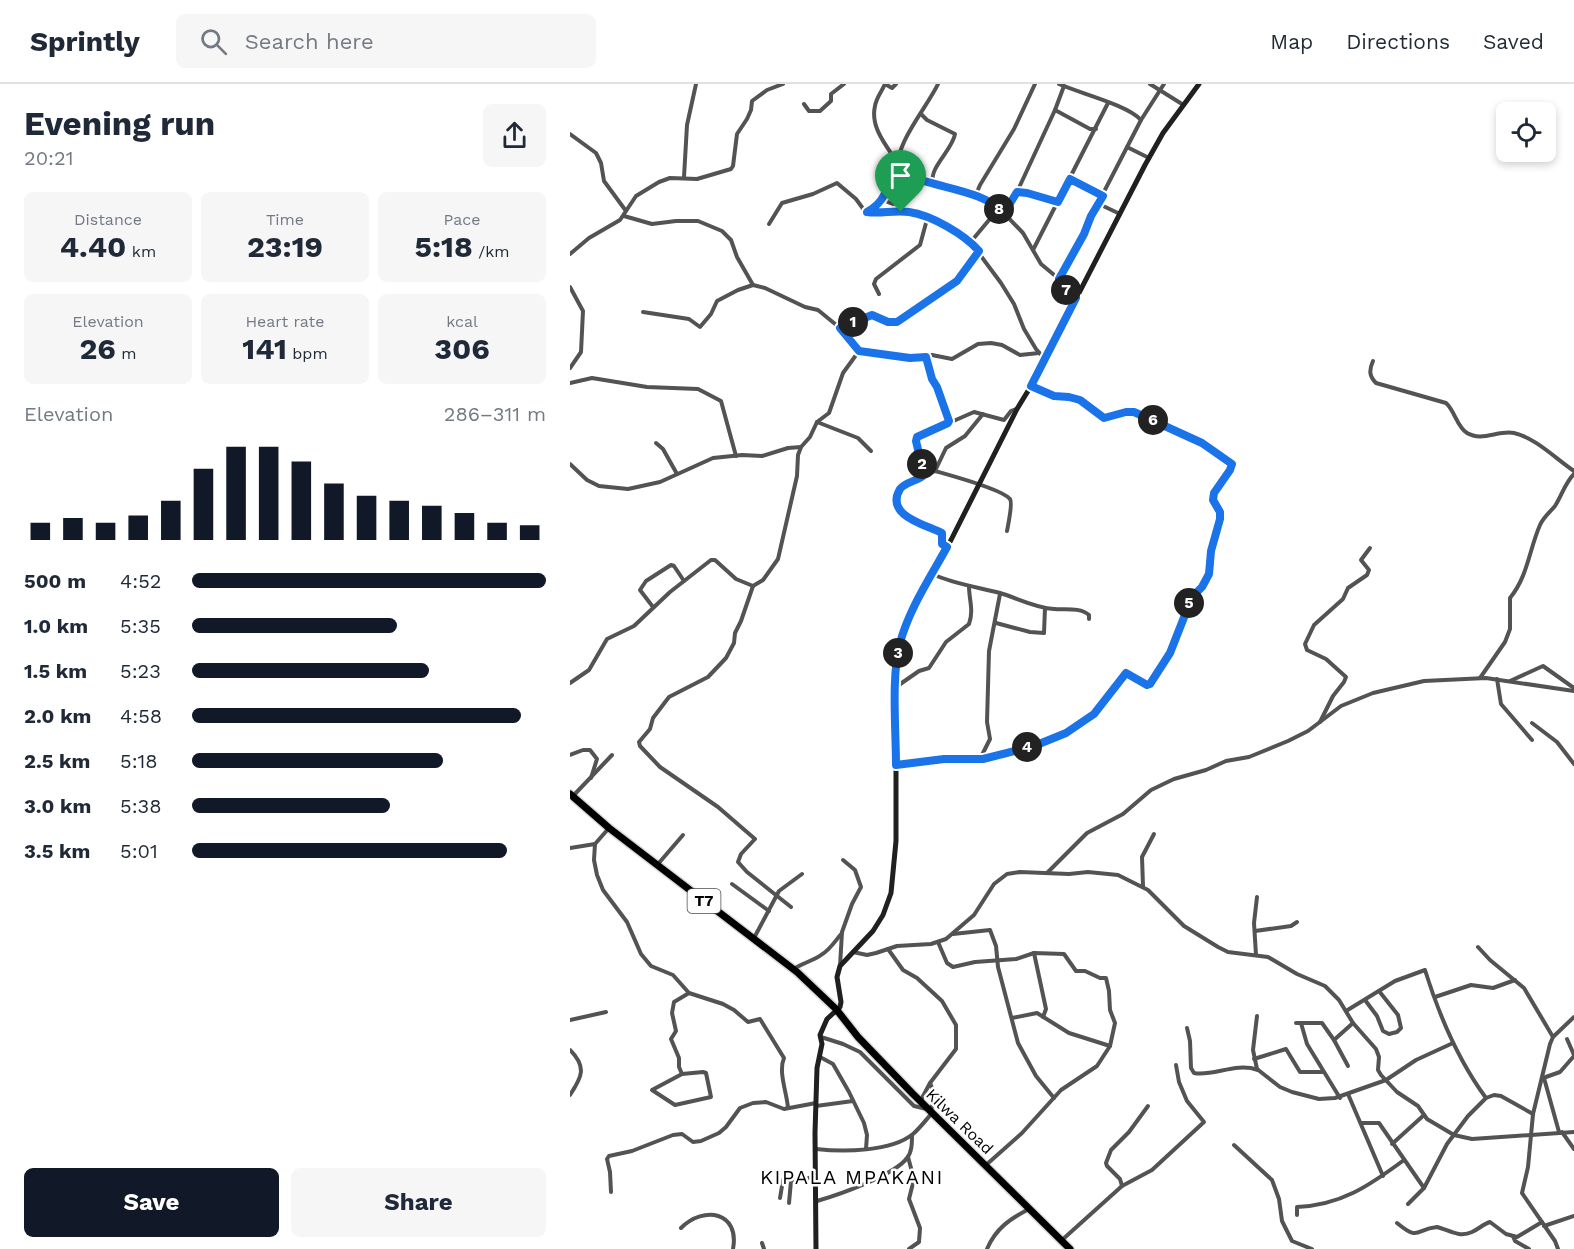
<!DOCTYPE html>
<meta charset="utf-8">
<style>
body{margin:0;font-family:"Work Sans",sans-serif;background:#f6f6f7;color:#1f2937;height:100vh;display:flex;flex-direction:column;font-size:22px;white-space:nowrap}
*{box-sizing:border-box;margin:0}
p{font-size:20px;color:#747a83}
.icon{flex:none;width:33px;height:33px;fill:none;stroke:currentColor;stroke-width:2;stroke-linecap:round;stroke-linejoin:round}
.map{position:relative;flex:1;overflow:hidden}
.panel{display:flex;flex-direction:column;background:#fff;width:570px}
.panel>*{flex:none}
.fabs{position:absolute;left:926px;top:18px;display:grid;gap:12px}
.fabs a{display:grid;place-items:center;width:60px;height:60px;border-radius:9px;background:#fff;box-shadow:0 3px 9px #0003;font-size:30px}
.pin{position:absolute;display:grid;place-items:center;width:51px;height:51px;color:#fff;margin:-62px -26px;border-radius:50% 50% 50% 0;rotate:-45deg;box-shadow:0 0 6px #0007}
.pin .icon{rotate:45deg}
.km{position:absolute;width:30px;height:30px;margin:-15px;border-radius:50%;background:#222;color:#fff;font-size:16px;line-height:30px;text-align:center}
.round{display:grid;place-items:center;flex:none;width:63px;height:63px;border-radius:9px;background:#f6f6f7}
.headline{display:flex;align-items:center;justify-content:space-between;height:102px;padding:0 24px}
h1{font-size:33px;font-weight:700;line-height:45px}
.stats{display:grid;grid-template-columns:repeat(3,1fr);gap:9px;height:102px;padding:6px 24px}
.stats div{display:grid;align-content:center;border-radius:9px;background:#f6f6f7;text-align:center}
.stats b{font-size:30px;font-weight:700}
.stats small{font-size:16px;font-weight:400}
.stats p{font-size:16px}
.chart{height:168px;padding:12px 24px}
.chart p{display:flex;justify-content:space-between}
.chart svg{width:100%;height:108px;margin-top:6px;stroke:#111827;stroke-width:6}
.button{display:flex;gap:12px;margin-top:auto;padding:12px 24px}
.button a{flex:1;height:69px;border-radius:9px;background:#111827;color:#fff;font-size:24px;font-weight:700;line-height:69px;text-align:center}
.button a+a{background:#f6f6f7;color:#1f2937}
ul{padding:0 24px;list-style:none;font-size:20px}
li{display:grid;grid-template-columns:96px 72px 1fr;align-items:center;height:45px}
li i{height:15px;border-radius:8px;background:#111827}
header{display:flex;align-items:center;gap:36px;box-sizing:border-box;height:84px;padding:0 30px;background:#fff;border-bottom:2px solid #e0e1e3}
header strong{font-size:28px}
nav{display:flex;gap:33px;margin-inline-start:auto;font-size:21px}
.search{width:420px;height:54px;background:#f6f6f7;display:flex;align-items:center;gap:15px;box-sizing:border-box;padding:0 21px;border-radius:9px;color:#747a83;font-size:22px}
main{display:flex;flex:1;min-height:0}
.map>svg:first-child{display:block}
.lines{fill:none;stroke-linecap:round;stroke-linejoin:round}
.trunk-casing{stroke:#dbdbdb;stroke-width:10}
.minor{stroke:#535353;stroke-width:4}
.secondary{stroke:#202020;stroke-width:5}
.trunk{stroke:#000;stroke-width:7}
.route-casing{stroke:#fff;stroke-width:12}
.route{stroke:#1a73e8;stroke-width:8}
.labels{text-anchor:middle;stroke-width:5;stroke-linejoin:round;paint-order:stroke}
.shield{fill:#fff;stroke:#4c4c4c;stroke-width:1.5}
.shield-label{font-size:15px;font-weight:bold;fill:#000}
.street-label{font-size:16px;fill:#000;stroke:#fff}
.quarter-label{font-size:20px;letter-spacing:1.5px;fill:#000;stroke:#fff}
</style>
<header>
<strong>Sprintly</strong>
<div class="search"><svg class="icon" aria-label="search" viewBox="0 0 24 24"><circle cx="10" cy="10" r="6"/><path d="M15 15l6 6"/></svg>Search here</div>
<nav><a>Map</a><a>Directions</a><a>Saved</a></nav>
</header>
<main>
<section class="panel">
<div class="headline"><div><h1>Evening run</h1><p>20:21</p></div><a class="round"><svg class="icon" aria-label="share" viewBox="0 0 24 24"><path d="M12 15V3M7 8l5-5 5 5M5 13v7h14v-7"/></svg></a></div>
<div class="stats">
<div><p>Distance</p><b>4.40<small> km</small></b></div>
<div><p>Time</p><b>23:19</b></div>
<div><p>Pace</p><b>5:18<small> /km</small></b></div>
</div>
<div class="stats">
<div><p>Elevation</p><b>26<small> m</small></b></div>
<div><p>Heart rate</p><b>141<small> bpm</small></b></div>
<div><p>kcal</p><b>306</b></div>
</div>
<div class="chart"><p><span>Elevation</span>286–311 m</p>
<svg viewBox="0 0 160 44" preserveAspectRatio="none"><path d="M5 44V37M15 44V35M25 44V37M35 44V34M45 44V28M55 44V15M65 44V6M75 44V6M85 44V12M95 44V21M105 44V26M115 44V28M125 44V30M135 44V33M145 44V37M155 44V38"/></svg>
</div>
<ul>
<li><b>500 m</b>4:52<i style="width:100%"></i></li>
<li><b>1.0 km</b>5:35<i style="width:58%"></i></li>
<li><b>1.5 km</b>5:23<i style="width:67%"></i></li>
<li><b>2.0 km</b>4:58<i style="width:93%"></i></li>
<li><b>2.5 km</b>5:18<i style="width:71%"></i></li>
<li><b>3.0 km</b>5:38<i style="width:56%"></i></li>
<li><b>3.5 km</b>5:01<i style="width:89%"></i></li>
</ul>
<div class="button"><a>Save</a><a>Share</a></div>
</section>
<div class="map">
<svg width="1004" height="1165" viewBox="0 0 1004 1165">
<rect width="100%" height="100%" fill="#fff"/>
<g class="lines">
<defs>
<polyline id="trunk" points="0,710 39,744 227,888 266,925 288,953 342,1009 500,1165"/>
</defs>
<use href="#trunk" class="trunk-casing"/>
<g class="minor">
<path d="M315,0C312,7 306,14 305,22C300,43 316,61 327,78"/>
<polyline points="315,0 322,4 326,0"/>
<path d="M368,0C358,22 322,63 329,86L348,95L409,114L429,124L453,149L471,180L489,195L497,209L506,215"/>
<polyline points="580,0 612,20"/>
<polyline points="234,20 239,27 250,27 261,17 261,10 274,0"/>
<polyline points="485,26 520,45 526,45"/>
<path d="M351,30L357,36L385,50C383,65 359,84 363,98"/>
<polyline points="571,36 594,0"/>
<polyline points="0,50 26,69 31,79 34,97 56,127"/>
<polyline points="557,63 579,74"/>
<polyline points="329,86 323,94 313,116 374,141 402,160 431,199 444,220 454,245 466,265 474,274"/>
<polyline points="114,93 117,41 126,0"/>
<polyline points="499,95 533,112"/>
<polyline points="447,108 457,109 488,118"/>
<polyline points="408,113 407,108 410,101 444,45 465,0"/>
<polyline points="529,120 550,130"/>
<polyline points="296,127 313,116"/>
<polyline points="433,129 447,108 485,26 494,2"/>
<polyline points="54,132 82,140 106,137 128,137 152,147 161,156 167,173 183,201 195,204 235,223 248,226 270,244 289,267 340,274 352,274 362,271 382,275 408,260 421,259 432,261 450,271 469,269"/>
<polyline points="199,140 212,119 243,110 267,99 286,115 294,126 299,129 338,128"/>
<polyline points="402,160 404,154 429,124"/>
<polyline points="463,166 538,19"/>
<polyline points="0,170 19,154 50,136 66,112 89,98 100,94 127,95 161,85 163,82 167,50 177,35 181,26 182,17 197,6 213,0"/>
<path d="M489,195L571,36C558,21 509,9 489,0"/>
<polyline points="0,203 13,227 11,268 0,284"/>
<polyline points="309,210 304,200 306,195 350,161 356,139 360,136"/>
<polyline points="73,228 119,235 130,243 141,230 147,217 168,206 183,201"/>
<polyline points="270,244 301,231 318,238 327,238 387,197 408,168"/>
<path d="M356,273C360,279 359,285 361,292C365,307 380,323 378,339"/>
<path d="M803,277C799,286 799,292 806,299L876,319C885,327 887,343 897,349C912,358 928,346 944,349C966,354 986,375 1004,387"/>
<polyline points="0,299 22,294 77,303 128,305 151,317 166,372"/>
<polyline points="247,338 288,354 301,367"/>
<polyline points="86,359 93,365 107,390"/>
<polyline points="0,380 17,396 29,402 58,405 90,398 143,374 172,371 192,372 218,364 231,363"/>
<path d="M365,387C379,391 432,405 440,415C443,419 438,441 437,447"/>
<polyline points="354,391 346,357 347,353 404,328 434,336 441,327 446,325"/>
<path d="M377,463L372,460V449C364,445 354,443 345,439C333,432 319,418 331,404C335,400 359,390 365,387L376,364L395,352L413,330"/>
<path d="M362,490C384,500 407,503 430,509C447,514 465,524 484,525C495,526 510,523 519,531V535"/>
<polyline points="183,502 171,537 165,549 164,559 156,574 138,593 99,613 83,634 80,645 69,658 70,662 90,683 148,723 185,755 171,770 168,778 177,788 221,823"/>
<polyline points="83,523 70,506 76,497 101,481 104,482 114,497"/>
<polyline points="426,539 460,548 474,549 475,524"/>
<path d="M910,594L935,558L940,545V514C958,492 959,466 970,441C973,434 980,428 985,422C992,411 995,399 1004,390"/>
<polyline points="927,595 931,620 962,656"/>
<polyline points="940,597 973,582 1004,604"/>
<polyline points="0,599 19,586 37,555 64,542 100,508 141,476 145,476 166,495 183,502 193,496 208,475 227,392 228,371 231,363 240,353 247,338 259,329 273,289 289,267"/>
<path d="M326,603L349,587L359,584L376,558L399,540C404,526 399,516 399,502"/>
<polyline points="750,638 763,612 774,598 776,593 756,575 737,566 735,560 744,541 773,515 778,504 797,491 799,486 791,476 800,464"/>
<polyline points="962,639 987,658 1004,680"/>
<polyline points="0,671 13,666 20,666 27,675 21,694"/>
<polyline points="410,675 420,655 417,638 419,567 430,510"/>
<polyline points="326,681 373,675 413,675 464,662 496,649 524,630 556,589 577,601 580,600 600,569 622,513 632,503 639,490 641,467 650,435 650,428 643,416 644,409 660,386 661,379 631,359 564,328 556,328 534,334 510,316 499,313 484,312 461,302"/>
<polyline points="3,712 42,671"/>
<path d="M39,744L25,760L24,776L27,791L33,806L57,838L71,870L81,882L103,891L119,909L153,920L164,926L178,938L190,935L214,974C208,988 217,1009 218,1024"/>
<polyline points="0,764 25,760"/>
<polyline points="88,780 113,751"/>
<polyline points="477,789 517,749 553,730 581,706 604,695 636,686 656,677 679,673 718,657 738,647 771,622 803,609 854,597 916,594 1004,607"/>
<polyline points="162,800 199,827"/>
<polyline points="573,802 572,773 584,750"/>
<polyline points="685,847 721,842 727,838"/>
<polyline points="383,850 420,846 426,862 428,883 448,959 466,992 484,1014"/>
<polyline points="184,854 209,807 232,790"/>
<polyline points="368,858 377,879 383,883 405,878 446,875 464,869 494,870 506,887 515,887 530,894 536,894 539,907 540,926 545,939 540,962 527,982 491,1006 452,1049 416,1081"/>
<polyline points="908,863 920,876 954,904 983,953"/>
<polyline points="318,865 333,886 347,894 372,917 386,941 386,965 360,999 351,1016"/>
<polyline points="283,868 297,871 306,869 327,862 361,860 376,855 404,831 424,800 437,790 450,788 499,790 518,788 548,791 578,806 614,842 648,863 658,868 698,873 727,890 755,902 769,916 783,939 806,965 809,973 808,986 811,991 827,1008 848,1022 857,1035 884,1051 902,1055 1004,1048"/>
<polyline points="464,869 476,925 473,933"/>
<polyline points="686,871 684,839 687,813"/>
<polyline points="270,882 272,848 282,820 291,803 285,786 273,776"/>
<path d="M224,885C232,879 243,877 251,871C260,866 265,857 272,849"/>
<polyline points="865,913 901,901 923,904 945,896"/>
<polyline points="795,916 807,932 813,947 819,950 827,948 831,944 828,931 809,907"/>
<path d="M776,927L825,897L855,886C869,931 888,976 916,1014"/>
<polyline points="687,932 683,966 687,985 710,1003 722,1008 749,1015 765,1014 816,996 846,976 883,959"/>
<polyline points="442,934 467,929 499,949 540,962"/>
<polyline points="0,936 36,928"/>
<polyline points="726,939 752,939 764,956"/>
<polyline points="731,939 737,960 770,1014"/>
<path d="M617,944L620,957L621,984L624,989C643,993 665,978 688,986"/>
<polyline points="251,953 273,960 290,968 344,1022 361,1026 365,1011 360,999"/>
<polyline points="997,955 1004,971"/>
<path d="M0,966C17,983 12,993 0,1011"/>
<polyline points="250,973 263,980 279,1008 294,1039 297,1051 296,1065"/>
<polyline points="684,975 716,965 730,988 753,988"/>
<polyline points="778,982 764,956 783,939"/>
<polygon points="133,988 136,989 141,1013 105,1021 82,1006 112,990"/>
<polyline points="112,990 109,983 109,974 101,955 106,947 102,929 104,918 119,909"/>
<polyline points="973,994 990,988 1004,972"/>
<polyline points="974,994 989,1048"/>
<polyline points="778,1010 813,1092"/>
<polyline points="246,1022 283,1017"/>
<polyline points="791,1039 809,1039 854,1104"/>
<polyline points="992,1048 1004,1065"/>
<polyline points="822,1060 854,1031"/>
<polyline points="664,1061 702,1096 709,1115 712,1137 722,1157 742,1165"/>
<path d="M246,1065C273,1068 321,1068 343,1050C350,1044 356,1036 362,1029"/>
<polyline points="338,1073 344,1095 339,1115 350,1144 349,1158 339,1165"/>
<polyline points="552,1102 550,1095 537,1082 536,1079 541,1066 559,1048 578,1022"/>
<polyline points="41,1108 40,1088 37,1075 39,1072 62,1067 103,1051 112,1050 123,1058 131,1057 149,1049 156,1043 170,1024 183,1019 196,1018 214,1025 246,1019"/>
<polyline points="210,1114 213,1096 233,1096 245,1092"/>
<path d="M247,1117C268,1111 325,1091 337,1074C342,1068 342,1059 342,1051"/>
<polyline points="219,1119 221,1097"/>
<polyline points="838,1120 854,1104 877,1060 898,1032 916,1014 924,1011 931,1012 963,1030"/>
<path d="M727,1131V1123C771,1121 799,1102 834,1076"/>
<path d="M827,1139C850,1158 845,1145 867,1143C879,1146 889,1154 902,1148C909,1145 913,1140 920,1138L936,1150L947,1153L972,1138"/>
<polyline points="974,1142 1004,1132"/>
<path d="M111,1144C134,1121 170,1128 163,1165"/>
<polyline points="943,1152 945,1157 959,1165"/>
<polyline points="492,1156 552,1102 582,1086 634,1038 617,1017 609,998 606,981"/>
<polyline points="192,1159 194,1165"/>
<path d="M417,1165C426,1144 440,1135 459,1125"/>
<polyline points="988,1165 985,1157 952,1109 958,1083 963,1030 980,960 983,953 1004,933"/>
</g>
<polyline class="secondary" points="246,1165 245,1049 247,984 252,960 250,951 257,935 270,923 271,918 267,893 270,882 303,847 313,831 321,809 326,757 326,591 329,559 346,518 381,456 447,325 461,302 575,81 593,49 629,0"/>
<use href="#trunk" class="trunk"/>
</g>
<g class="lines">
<defs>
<path id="route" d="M329,86C359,105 410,103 434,129L447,108L457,109L488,118L500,95L533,112L521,132L514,150L489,195L497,208L506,214L461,302L484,312L499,313L510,316L534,334L556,328H564L632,359L662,380L660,386L644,409L643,416L650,428V435L641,467L639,490L632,503L622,513L600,569L580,600L577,601L556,589L524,630L496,649L464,662L413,675H374L326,681C326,647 321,591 330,559C339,525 360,494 377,463L372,460V449C357,441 314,432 330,405C335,398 348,397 354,391L346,357L347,353L378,339L379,337L367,303L362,295L356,273L340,274L289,267L270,244L302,231L318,238H327L387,197L409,167C394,150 361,131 339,128C325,126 310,130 297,128C321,114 313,100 329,86Z"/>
</defs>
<use href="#route" class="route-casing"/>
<use href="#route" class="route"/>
</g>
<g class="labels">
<rect class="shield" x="117.5" y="805" width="33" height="24" rx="4.5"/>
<g class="shield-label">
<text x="134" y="822">T7</text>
</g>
<g class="street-label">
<text transform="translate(390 1037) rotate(44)" y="6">Kilwa Road</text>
</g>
<g class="quarter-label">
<text x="282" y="1100">KIPALA MPAKANI</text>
</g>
</g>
</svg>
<div class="fabs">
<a><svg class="icon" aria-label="locate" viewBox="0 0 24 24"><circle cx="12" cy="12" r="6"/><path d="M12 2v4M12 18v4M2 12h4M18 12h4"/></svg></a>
</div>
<div class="pin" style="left:331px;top:128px;background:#1e9e55"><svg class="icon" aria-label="arrive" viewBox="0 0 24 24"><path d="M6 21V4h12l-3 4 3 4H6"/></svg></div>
<b class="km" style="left:283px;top:238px">1</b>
<b class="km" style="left:352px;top:380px">2</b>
<b class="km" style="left:328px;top:569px">3</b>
<b class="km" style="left:457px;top:663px">4</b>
<b class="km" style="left:619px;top:519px">5</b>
<b class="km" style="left:583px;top:336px">6</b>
<b class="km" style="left:496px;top:206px">7</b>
<b class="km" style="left:429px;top:125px">8</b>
</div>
</main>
